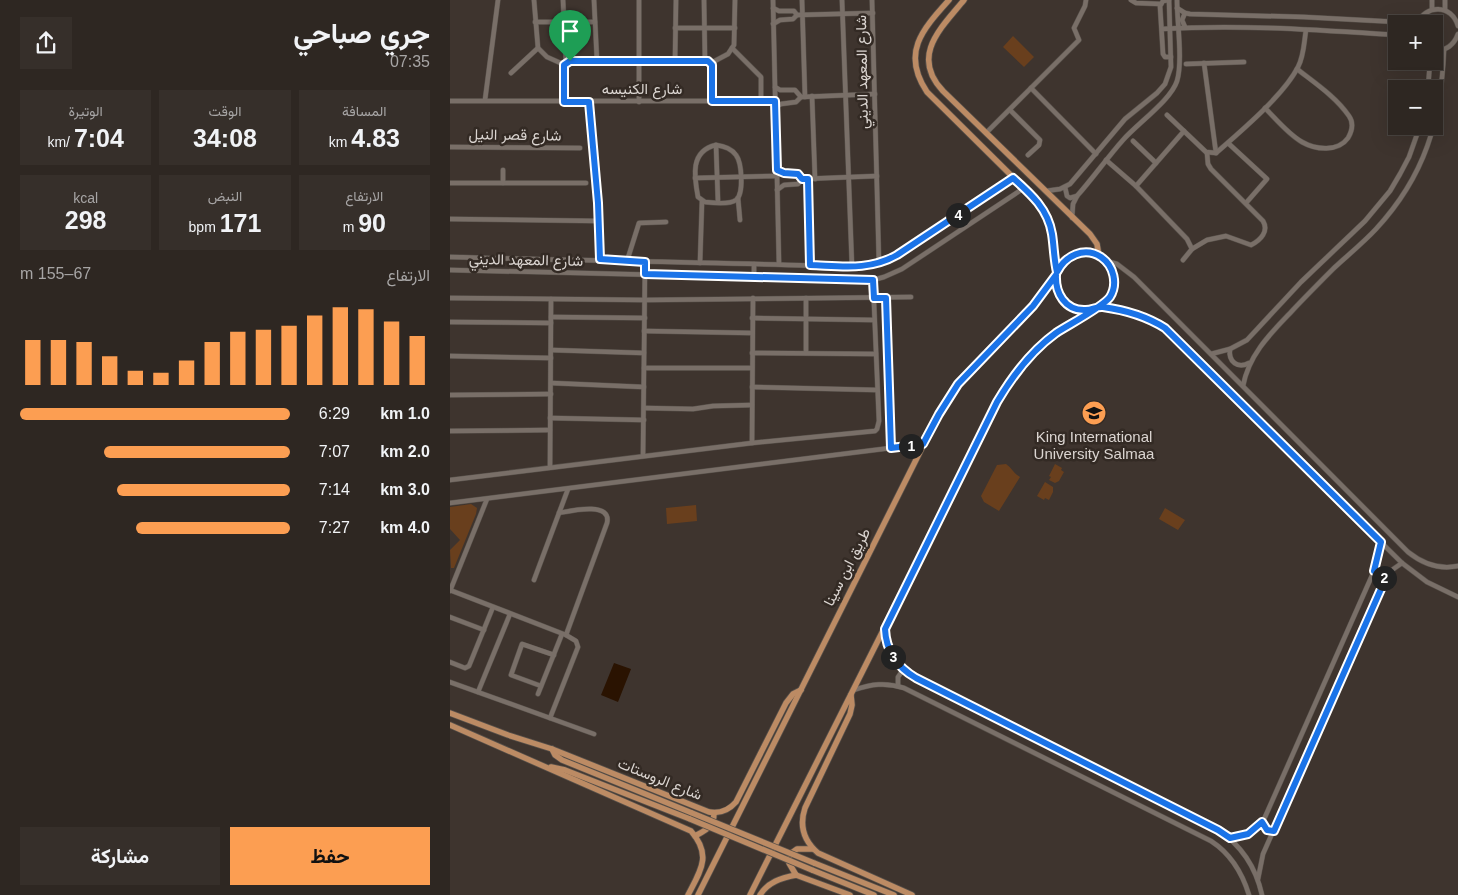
<!DOCTYPE html>
<html lang="ar">
<meta charset="utf-8">
<style>
body{margin:0;font-family:Helvetica,Vazirmatn,sans-serif;background:#362f2a;color:#f1f3f6;direction:rtl;height:100vh;display:flex;flex-direction:column;font-size:19px;white-space:nowrap}
*{box-sizing:border-box;margin:0}
p{font-size:16px;color:#a7a5a5}
.icon{flex:none;width:28px;height:28px;fill:none;stroke:currentColor;stroke-width:2;stroke-linecap:round;stroke-linejoin:round}
.map{position:relative;flex:1;overflow:hidden;direction:ltr}
.sheet{display:flex;flex-direction:column;background:#2e2722;width:450px}
.sheet>*{flex:none}
.fabs{position:absolute;left:938px;top:15px;display:grid;gap:10px}
.fabs a{display:grid;place-items:center;width:55px;height:55px;border-radius:0px;background:#2e2722;box-shadow:0 5px 20px #0002,0 0 0 1px #494440;font-size:25px}
.pin{position:absolute;display:grid;place-items:center;width:42px;height:42px;color:#fff;margin:-51px -21px;border-radius:50% 50% 50% 0;rotate:-45deg;box-shadow:0 0 5px #0007}
.pin .icon{rotate:45deg}
.km{position:absolute;width:25px;height:25px;margin:-12px;border-radius:50%;background:#222;color:#fff;font-size:14px;line-height:25px;text-align:center}
.round{display:grid;place-items:center;flex:none;width:52px;height:52px;border-radius:0px;background:#362f2a}
.head{display:flex;align-items:center;justify-content:space-between;height:85px;padding:0 20px}
h1{font-size:28px;font-weight:700;line-height:38px}
.stats{display:grid;grid-template-columns:repeat(3,1fr);gap:8px;height:85px;padding:5px 20px}
.stats div{display:grid;align-content:center;border-radius:0px;background:#362f2a;text-align:center}
.stats b{font-size:25px;font-weight:700}
.stats small{font-size:14px;font-weight:400}
.stats p{font-size:14px}
.chart{height:140px;padding:10px 20px}
.chart p{display:flex;justify-content:space-between}
.chart svg{width:100%;height:90px;margin-top:5px;stroke:#fc9e52;stroke-width:6}
.primary-button{display:flex;gap:10px;margin-top:auto;padding:10px 20px}
.primary-button a{flex:1;height:58px;border-radius:0px;background:#fc9e52;color:#111;font-size:20px;font-weight:700;line-height:58px;text-align:center}
.primary-button a+a{background:#362f2a;color:#f1f3f6}
ul{padding:0 20px;list-style:none;font-size:16px}
li{display:grid;grid-template-columns:80px 60px 1fr;align-items:center;height:38px}
li i{height:12px;border-radius:6px;background:#fc9e52}
main{display:flex;flex:1;min-height:0}
.map>svg:first-child{display:block}
.green{fill:#693f1d}
.water{fill:#2a1301}
.lines{fill:none;stroke-linecap:round;stroke-linejoin:round}
.minor-casing{stroke:#57504a;stroke-width:5.5}
.major-casing{stroke:#57504a;stroke-width:7}
.minor{stroke:#796f68;stroke-width:4.5}
.major{stroke:#bc8b64;stroke-width:5.5}
.major-bridge-casing{stroke:#57504a;stroke-width:7;stroke-linecap:butt}
.major-bridge{stroke:#bc8b64;stroke-width:5.5}
.route-casing{stroke:#fff;stroke-width:10}
.route{stroke:#1a73e8;stroke-width:6}
.labels{text-anchor:middle;stroke-width:5;stroke-linejoin:round;paint-order:stroke}
.street-label{font-size:15px;fill:#dbd5d1;stroke:#332a24}
.poi-label{font-size:15px;fill:#dbd5d1;stroke:#332a24}
</style>
<main>
<div class="map">
<svg width="1008" height="895" viewBox="0 0 1008 895">
<rect width="100%" height="100%" fill="#3e342e"/>
<g class="green">
<polygon points="563,36 584,57 574,67 553,47"/>
<path d="M556,464C562,468 563,473 570,477L549,511L534,502L531,496L547,465Z"/>
<polygon points="605,464 612,468 611,470 614,472 609,481 605,483 599,480 601,477 599,476"/>
<polygon points="595,482 603,487 603,492 599,500 595,498 594,500 587,496"/>
<polygon points="21,504 27,508 26,514 4,568 1,568 0,550 10,540 0,529 0,507"/>
<polygon points="246,505 247,521 217,524 216,508"/>
<polygon points="715,508 735,520 728,530 709,519"/>
</g>
<polygon class="water" points="164,663 181,669 168,702 151,695"/>
<g class="lines">
<defs>
<g id="minor">
<polyline points="84,0 88,48 97,57 115,65"/>
<polyline points="113,0 116,63"/>
<polyline points="144,0 147,61"/>
<polyline points="189,0 189,102"/>
<polyline points="254,0 255,61"/>
<polyline points="323,0 329,264"/>
<polyline points="352,0 355,97"/>
<polyline points="392,0 402,267"/>
<polyline points="422,0 429,264"/>
<polyline points="681,0 686,3 711,4"/>
<polyline points="719,0 713,1 710,6 713,54 715,57 721,57"/>
<polyline points="982,0 982,9"/>
<polyline points="995,0 995,10"/>
<polyline points="323,8 329,11 344,11 347,15"/>
<polyline points="727,8 735,13 740,14 854,17 967,23"/>
<polyline points="735,13 732,20 735,27"/>
<polyline points="85,22 145,22"/>
<polyline points="323,24 330,20 343,19 347,15 423,13"/>
<path d="M967,24C975,4 1002,4 1008,26"/>
<polyline points="225,28 285,28"/>
<path d="M712,29C789,24 869,30 946,35"/>
<polyline points="282,48 311,77 311,101"/>
<path d="M984,51C996,51 1004,45 1008,34"/>
<polyline points="225,61 226,0"/>
<polyline points="261,63 278,54 284,45 285,0"/>
<polyline points="754,63 766,153"/>
<polyline points="736,64 794,62"/>
<polyline points="61,73 88,48"/>
<polyline points="325,87 330,90 345,90 351,97"/>
<polyline points="581,88 629,40 624,28 635,6 636,0"/>
<polyline points="978,89 980,61"/>
<polyline points="362,96 365,179"/>
<polyline points="35,100 48,0"/>
<polyline points="0,101 325,101"/>
<polyline points="114,102 115,65 120,61 258,61 262,68 262,101"/>
<polyline points="139,102 148,203 150,259"/>
<polyline points="325,107 331,104 346,102 351,97 425,94"/>
<path d="M815,108C826,119 838,134 852,142C866,150 888,152 898,138C902,131 904,123 899,116C886,97 865,83 847,69"/>
<polyline points="560,110 590,140 589,145 578,155"/>
<path d="M717,115L756,152L766,153C790,132 834,95 848,67C854,56 854,42 856,30"/>
<polyline points="536,133 581,88 646,154"/>
<polyline points="683,141 706,163"/>
<polyline points="778,143 817,179 796,203"/>
<path d="M266,145C274,146 281,148 286,155C292,163 294,194 286,200C279,205 263,203 255,202L248,197C244,176 240,151 266,145Z"/>
<polyline points="266,145 268,202"/>
<polyline points="0,147 130,148"/>
<polyline points="656,160 686,186 737,239 742,249 733,260"/>
<polyline points="327,169 334,173 349,174 352,179"/>
<polyline points="245,178 327,176"/>
<polyline points="358,179 359,265"/>
<polyline points="0,183 136,183"/>
<polyline points="53,183 53,170"/>
<polyline points="686,186 734,131"/>
<polyline points="615,187 617,196 620,198 627,196"/>
<polyline points="327,190 334,185 348,184 352,179 427,176"/>
<polyline points="596,191 610,189 620,184 675,119 707,93 715,84 721,67 719,0"/>
<polyline points="288,198 290,220"/>
<path d="M622,218L623,204L627,196C643,178 657,158 673,140C688,123 721,100 727,81C733,61 727,22 727,0"/>
<polyline points="0,219 149,221"/>
<path d="M742,249L757,240L776,236L801,245C811,240 819,231 813,221L761,169L758,164L757,153"/>
<path d="M0,257C134,261 268,262 402,267L422,266L440,259L563,178"/>
<polyline points="177,261 189,223 216,222"/>
<path d="M656,261L667,264L684,277L958,552C973,564 989,570 1008,566"/>
<polyline points="250,263 252,201"/>
<polyline points="0,270 423,280 434,277 452,269 574,188"/>
<polyline points="304,277 304,264"/>
<polyline points="0,298 195,300 461,297"/>
<polyline points="356,298 356,353"/>
<polyline points="436,298 441,448"/>
<path d="M649,307C672,309 696,315 715,328L952,563L977,582L1008,597"/>
<polyline points="101,317 195,318"/>
<polyline points="302,318 424,320"/>
<polyline points="0,322 101,323"/>
<polyline points="194,331 302,333"/>
<path d="M780,349C778,362 788,369 799,363"/>
<polyline points="101,350 194,353"/>
<polyline points="302,353 426,354"/>
<polyline points="761,354 780,349 797,340 851,282 915,221 940,191 950,174 959,157 970,126"/>
<polyline points="0,356 101,358"/>
<polyline points="194,368 302,368"/>
<polyline points="101,383 194,387"/>
<path d="M793,386C799,354 821,333 842,311C856,296 870,282 884,268C898,255 913,243 926,229C975,176 991,121 994,50"/>
<polyline points="302,387 427,390"/>
<polyline points="0,395 101,394"/>
<polyline points="194,408 243,409 263,406 302,405"/>
<polyline points="100,418 194,420"/>
<polyline points="0,431 100,430"/>
<polyline points="302,443 303,298"/>
<polyline points="193,456 195,262"/>
<polyline points="100,467 101,299"/>
<polyline points="0,480 302,443 425,431 427,429 429,421 423,280"/>
<polyline points="0,503 473,444"/>
<path d="M109,513C120,511 162,501 157,523L116,635"/>
<polyline points="924,571 932,573 935,580"/>
<polyline points="84,580 118,489"/>
<polyline points="0,590 116,635 126,641 128,647 100,718"/>
<polyline points="0,591 37,499"/>
<polyline points="0,617 34,630"/>
<path d="M435,629C436,648 444,663 460,675L768,830C791,845 806,868 812,895"/>
<polyline points="0,662 15,668 19,666 43,607"/>
<polyline points="0,682 144,734"/>
<polyline points="91,686 61,675 72,644 104,655"/>
<polyline points="448,686 448,677 453,670"/>
<path d="M404,690C421,684 436,682 454,688L761,841C781,854 792,872 799,895"/>
<polyline points="28,692 60,614"/>
<polyline points="88,694 112,634"/>
<polyline points="812,822 817,830 824,831"/>
<path d="M780,838C796,838 807,831 815,817L924,571L931,542"/>
<polyline points="808,879 813,854 935,580 942,570 952,563"/>
</g>
<g id="major">
<path d="M499,0C472,30 451,53 477,92L591,205C605,230 600,247 607,272"/>
<path d="M514,0C491,28 460,56 493,91L640,234L647,244L649,256"/>
<circle cx="635" cy="281" r="29"/>
<path d="M401,695L402,705L400,714L355,808C349,826 354,841 368,853L462,895"/>
<path d="M0,713L58,735L102,749L259,812C270,814 278,811 286,802L336,703L343,694L351,690"/>
<path d="M0,725L241,831C262,855 251,870 238,895"/>
<polyline points="102,749 105,755 112,760 242,813"/>
<polyline points="101,767 115,770 240,819"/>
<path d="M245,836C256,830 264,827 264,813"/>
<polyline points="364,863 444,895"/>
<polyline points="362,870 424,895"/>
<polyline points="346,875 400,895"/>
<polyline points="346,875 339,863 340,854 347,849 363,849"/>
<polyline points="248,895 489,414 513,378 583,307 607,275"/>
<path d="M300,895L554,390C579,351 605,334 643,309"/>
<path d="M310,895C318,882 331,878 346,875"/>
</g>
</defs>
<use href="#minor" class="minor-casing"/>
<use href="#major" class="major-casing"/>
<use href="#minor" class="minor"/>
<use href="#major" class="major"/>
<defs>
<g id="major-bridge">
<polyline points="242,813 364,863"/>
<polyline points="240,819 362,870"/>
</g>
</defs>
<use href="#major-bridge" class="major-bridge-casing"/>
<use href="#major-bridge" class="major-bridge"/>
</g>
<g class="lines">
<defs>
<path id="route" d="M120,61L114,65V102H139L148,203L150,259L195,262V274L423,280L424,298H436L441,448L473,444L489,414L508,384L583,306L606,275C605,293 615,310 634,310C641,311 647,306 653,307C675,310 696,316 715,328L931,542L924,571L932,573L935,580L824,831L817,830L812,822L798,834L780,838L768,830L466,678C447,667 436,651 435,629L547,402C563,375 581,351 606,333C618,325 653,307 660,297C668,284 664,266 651,257C634,246 615,256 607,272C604,260 604,247 602,234C598,209 581,194 563,178L447,255C419,271 391,266 360,265L358,179H352L348,174L334,173L327,170L325,101H262V65L258,61H120"/>
</defs>
<use href="#route" class="route-casing"/>
<use href="#route" class="route"/>
</g>
<defs>
<symbol id="university-disc" viewBox="-11 -11 22 22"><circle r="9.5" fill="#fc9e52" stroke="#332a24"/><path d="M0-5L7-2L0 1L-7-2ZM-4 1L0 2.5L4 1V4Q0 6-4 4Z" fill="#111"/></symbol>
</defs>
<g fill-rule="evenodd">
<use href="#university-disc" x="630" y="399" width="28" height="28"/>
</g>
<g class="labels">
<g class="street-label">
<text transform="translate(412 72) rotate(-91)" y="5">شارع المعهد الديني</text>
<text x="192" y="94">شارع الكنيسه</text>
<text transform="translate(65 135) rotate(1)" y="5">شارع قصر النيل</text>
<text transform="translate(76 260) rotate(1)" y="5">شارع المعهد الديني</text>
<text transform="translate(397 567) rotate(-63)" y="5">طريق ابن سينا</text>
<text transform="translate(210 779) rotate(22)" y="5">شارع الروستات</text>
</g>
<g class="poi-label">
<text x="644" y="442">King International<tspan x="644" dy="17">University Salmaa</tspan></text>
</g>
</g>
</svg>
<div class="fabs">
<a>+</a>
<a>−</a>
</div>
<div class="pin" style="left:120px;top:61px;background:#1e9e55"><svg class="icon" aria-label="arrive" viewBox="0 0 24 24"><path d="M6 21V4h12l-3 4 3 4H6"/></svg></div>
<b class="km" style="left:461px;top:446px">1</b>
<b class="km" style="left:934px;top:578px">2</b>
<b class="km" style="left:443px;top:657px">3</b>
<b class="km" style="left:508px;top:215px">4</b>
</div>
<section class="sheet">
<div class="head"><div><h1>جري صباحي</h1><p>07:35</p></div><a class="round"><svg class="icon" aria-label="share" viewBox="0 0 24 24"><path d="M12 15V3M7 8l5-5 5 5M5 13v7h14v-7"/></svg></a></div>
<div class="stats">
<div><p>المسافة</p><b>4.83<small> km</small></b></div>
<div><p>الوقت</p><b>34:08</b></div>
<div><p>الوتيرة</p><b>7:04<small> /km</small></b></div>
</div>
<div class="stats">
<div><p>الارتفاع</p><b>90<small> m</small></b></div>
<div><p>النبض</p><b>171<small> bpm</small></b></div>
<div><p>kcal</p><b>298</b></div>
</div>
<div class="chart"><p><span>الارتفاع</span>67–155 m</p>
<svg viewBox="0 0 160 44" preserveAspectRatio="none"><path d="M5 44V22M15 44V22M25 44V23M35 44V30M45 44V37M55 44V38M65 44V32M75 44V23M85 44V18M95 44V17M105 44V15M115 44V10M125 44V6M135 44V7M145 44V13M155 44V20"/></svg>
</div>
<ul>
<li><b>1.0 km</b>6:29<i style="width:100%"></i></li>
<li><b>2.0 km</b>7:07<i style="width:69%"></i></li>
<li><b>3.0 km</b>7:14<i style="width:64%"></i></li>
<li><b>4.0 km</b>7:27<i style="width:57%"></i></li>
</ul>
<div class="primary-button"><a>حفظ</a><a>مشاركة</a></div>
</section>
</main>
